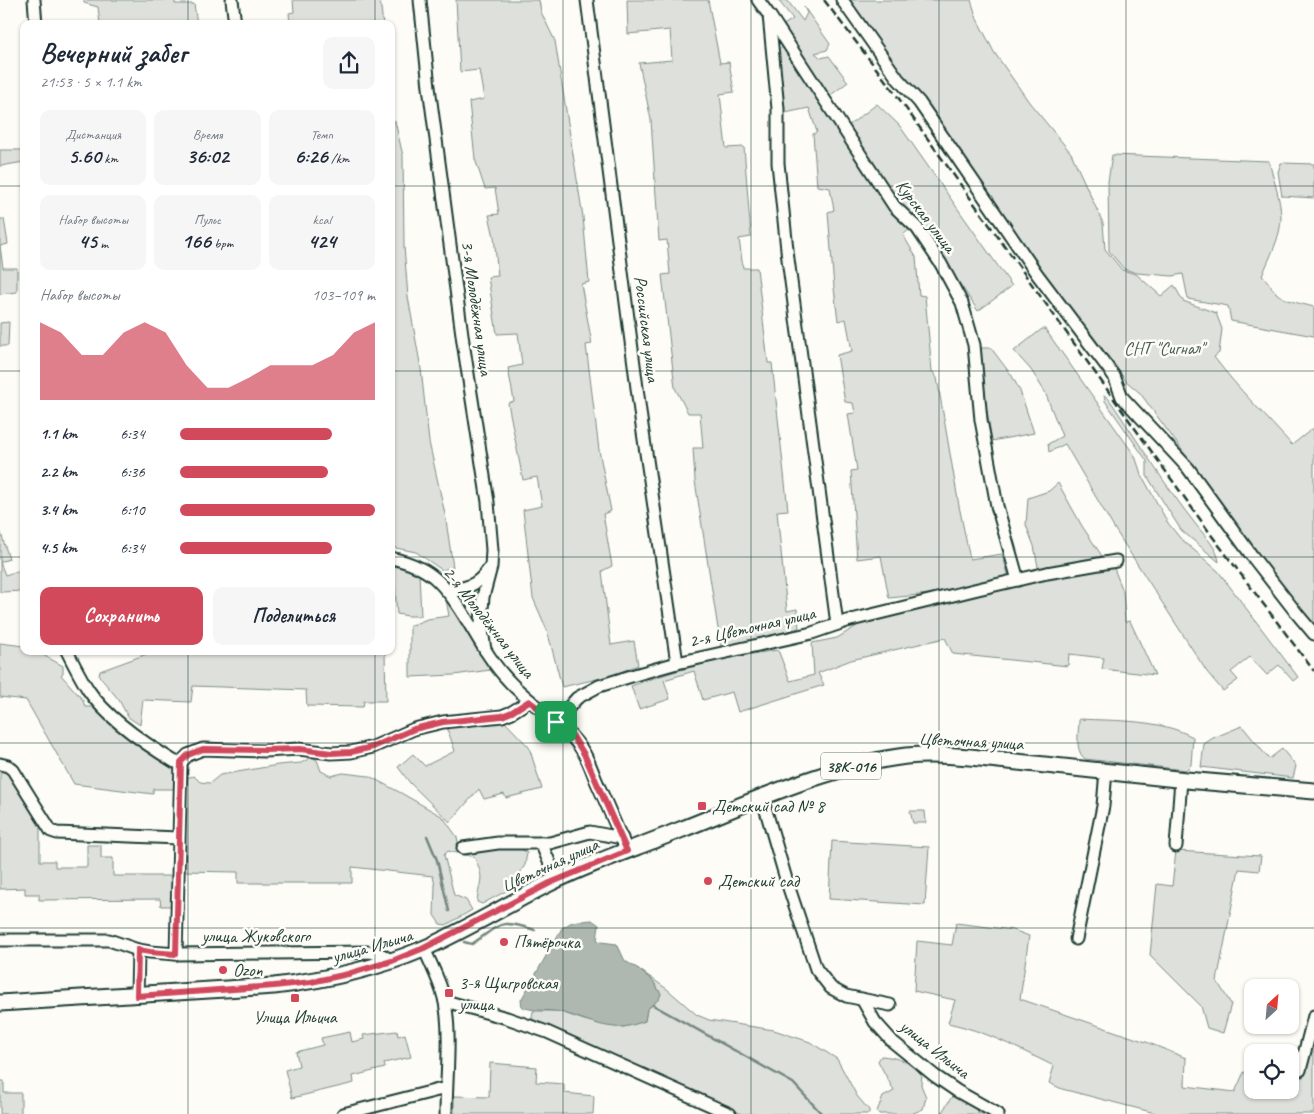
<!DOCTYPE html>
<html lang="ru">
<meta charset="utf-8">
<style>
body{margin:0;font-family:Caveat,sans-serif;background:#f6f6f7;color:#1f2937;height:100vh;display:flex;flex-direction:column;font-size:19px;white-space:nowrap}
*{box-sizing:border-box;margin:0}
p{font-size:16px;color:#747a83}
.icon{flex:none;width:28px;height:28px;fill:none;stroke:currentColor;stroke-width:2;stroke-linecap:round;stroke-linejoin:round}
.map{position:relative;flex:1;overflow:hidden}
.drawer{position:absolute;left:20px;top:20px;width:375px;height:635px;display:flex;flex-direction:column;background:#fff;border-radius:10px;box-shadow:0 1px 4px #0004}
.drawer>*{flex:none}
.needle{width:32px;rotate:26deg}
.fabs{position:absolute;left:1244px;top:979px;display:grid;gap:10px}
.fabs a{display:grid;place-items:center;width:55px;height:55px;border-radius:10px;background:#fff;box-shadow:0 1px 4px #0004;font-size:25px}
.pin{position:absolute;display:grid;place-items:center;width:42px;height:42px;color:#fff;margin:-21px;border-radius:10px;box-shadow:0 2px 8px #0006}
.round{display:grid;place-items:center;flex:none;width:52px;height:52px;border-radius:10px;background:#f6f6f7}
.headline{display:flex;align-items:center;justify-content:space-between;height:85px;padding:0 20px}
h1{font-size:28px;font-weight:800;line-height:38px}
.metrics{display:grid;grid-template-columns:repeat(3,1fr);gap:8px;height:85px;padding:5px 20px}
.metrics div{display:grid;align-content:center;border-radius:10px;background:#f6f6f7;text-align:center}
.metrics b{font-size:21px;font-weight:800}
.metrics small{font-size:14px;font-weight:400}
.metrics p{font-size:14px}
.chart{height:140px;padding:10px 20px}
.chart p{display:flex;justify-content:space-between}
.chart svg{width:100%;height:90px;margin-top:5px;fill:#d1495b;opacity:.7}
.primary-button{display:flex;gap:10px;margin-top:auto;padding:10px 20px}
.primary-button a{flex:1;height:58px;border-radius:10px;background:#d1495b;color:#fff;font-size:20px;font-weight:800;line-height:58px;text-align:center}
.primary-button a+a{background:#f6f6f7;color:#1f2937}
ul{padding:0 20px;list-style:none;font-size:16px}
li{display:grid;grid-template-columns:80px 60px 1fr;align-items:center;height:38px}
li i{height:12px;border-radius:6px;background:#d1495b}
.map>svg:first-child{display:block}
.green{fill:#dde0db;stroke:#7e8e88}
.water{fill:#aeb8b1;stroke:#75877f}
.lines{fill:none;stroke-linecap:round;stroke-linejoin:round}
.stream{stroke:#75877f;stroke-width:2.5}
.minor-casing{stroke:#1f3d34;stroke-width:15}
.major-casing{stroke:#1f3d34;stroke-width:19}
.minor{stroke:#fdfcf7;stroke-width:11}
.major{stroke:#fdfcf7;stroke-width:15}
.rail{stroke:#1f3d34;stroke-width:2.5;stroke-dasharray:8 4;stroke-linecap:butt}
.route-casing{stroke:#fff;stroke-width:10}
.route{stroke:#d1495b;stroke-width:6}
.grid{fill:none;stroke:#1f3d34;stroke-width:1;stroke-opacity:0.55}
.poi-dot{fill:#d1495b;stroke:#fdfcf7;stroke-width:2}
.labels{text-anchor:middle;stroke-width:5;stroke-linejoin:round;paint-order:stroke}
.shield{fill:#fdfcf7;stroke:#62766e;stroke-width:1}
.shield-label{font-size:16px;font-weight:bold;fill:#1f3d34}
.street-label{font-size:18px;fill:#1f3d34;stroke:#fdfcf7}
.park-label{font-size:18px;fill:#455e55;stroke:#fdfcf7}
.poi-label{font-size:18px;fill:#1f3d34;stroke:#fdfcf7;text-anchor:start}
</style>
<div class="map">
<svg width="1314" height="1114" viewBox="0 0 1314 1114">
<rect width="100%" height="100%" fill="#fdfcf7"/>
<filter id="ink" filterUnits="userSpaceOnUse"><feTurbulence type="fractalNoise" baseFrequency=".02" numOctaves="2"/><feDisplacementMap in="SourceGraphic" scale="10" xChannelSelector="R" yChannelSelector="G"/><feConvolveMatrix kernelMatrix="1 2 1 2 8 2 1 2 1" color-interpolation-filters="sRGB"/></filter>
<g filter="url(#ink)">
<g class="green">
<polygon points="84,0 175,0 175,4 194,4 197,24 100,24 98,7 84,3"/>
<polygon points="293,0 380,0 383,24 290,24 289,13 294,12"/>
<polygon points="456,0 539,0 541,12 555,41 583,217 589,282 581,284 592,344 586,345 599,450 611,511 603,514 612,566 602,571 611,645 634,641 638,665 610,676 562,687 547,630 533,598 523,510 542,506 537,477 523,480 508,403 514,401 508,368 522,365 518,333 497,334 488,277 498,276 494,237 489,215 499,214 495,188 485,189 475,159 469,102 484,99 479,70 460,72"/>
<polygon points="627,0 708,0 720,63 729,62 734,92 720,94 726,148 744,147 751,237 739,239 743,268 757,268 768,363 772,363 788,510 777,511 787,611 797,609 799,628 721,648 695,481 693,448 703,448 700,413 688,413 675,388 662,275 670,274 667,240 659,241 651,120 639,63 672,60 670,30 628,34"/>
<polygon points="778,0 787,0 803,21 807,13 804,7 830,44 827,50 815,53 821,58 829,56 848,82 827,98 782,26 793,19"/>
<path d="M845,0H971L977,19L994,52L1029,102L1071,153L1103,223L1105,249L1122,270L1136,274L1161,296L1174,285L1183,301L1216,313L1222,329L1219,353L1214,357C1238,389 1266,416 1292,445L1312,429H1314V630L1140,393L1126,381L1089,331L1085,334Z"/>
<polygon points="785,47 874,187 890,208 911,228 903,235 916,257 919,295 925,296 932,371 937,378 959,506 970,559 1002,554 1009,577 929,594 889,598 881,556 857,559 851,471 857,470 848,414 855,413 853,403 845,402 837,355 852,351 846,319 838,321 834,288 828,212 834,210 830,188 817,186 813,134 817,132 809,108 785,113 776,49"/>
<polygon points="877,104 899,125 1012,286 978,311 918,221 906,214 848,126"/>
<polygon points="395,121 403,156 404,246 408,297 421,369 429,442 445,514 453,567 442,570 416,552 391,547 391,122"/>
<polygon points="0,150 24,150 24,162 0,166"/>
<path d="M1112,155L1269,161C1273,179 1281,199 1281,218C1281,237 1269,258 1262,276C1269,281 1270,287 1275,292C1286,302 1300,303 1314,307V336L1231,321L1228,306L1188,299L1183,274L1172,276L1137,273L1124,269L1109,251L1108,182Z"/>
<polygon points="1281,163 1314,164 1314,198 1282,196 1278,172"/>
<polygon points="0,219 4,219 8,244 0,246 3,268 17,268 17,292 0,294"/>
<polygon points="9,322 8,346 0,346 0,323"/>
<polygon points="1042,329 1045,329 1135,456 1141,474 1168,523 1180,538 1218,571 1298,677 1293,681 1279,665 1267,675 1250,657 1231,672 1238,680 1223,691 1207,672 1114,528 1065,444 1049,452 1048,444 1062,436 1045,392 1031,370 1014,351"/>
<polygon points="982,348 991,348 1012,376 1020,391 1034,433 992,441 977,351"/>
<path d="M1104,395L1109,399C1138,441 1165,486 1197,526C1205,536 1218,549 1219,562L1181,530L1147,476V461L1105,401Z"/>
<polygon points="1058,483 1082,526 1104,559 1039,572 1034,546 1026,525 1028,498 1049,491"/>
<polygon points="0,530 9,559 0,562 5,575 24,569 24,591 0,592"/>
<polygon points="393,565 419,573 421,616 408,616 397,614"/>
<path d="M1113,566L1123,591L1125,622L1130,621L1155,675L1102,669L1104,658L1069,654L1068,666L953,654L945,638L851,660L818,673L824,685L738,712L732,692L703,700L694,671L664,680L670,699L639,709L631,686C679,668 728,657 778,650L790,681L814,675L812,643L837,638L860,624L898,613L1036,581Z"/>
<polygon points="445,594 490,670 454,675 410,677 410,626 427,619 449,616"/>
<polygon points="0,643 24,646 24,651 36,651 63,666 63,673 61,675 83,700 85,707 93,707 102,713 177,768 176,789 153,789 153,794 74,784 26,700 0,697"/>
<polygon points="155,651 385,651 386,701 364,701 363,707 307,706 306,690 193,686 191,702 143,700 140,725 128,717 119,700 99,676 100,671"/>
<path d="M1079,719C1117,721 1159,719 1193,737L1191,765L1186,770L1085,759C1074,750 1079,732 1079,719Z"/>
<polygon points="504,721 529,747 542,789 506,798 504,794 484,799 479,789 450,822 410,783 398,767 413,754 425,766 455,751 447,728 449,724"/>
<polygon points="1242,726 1269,759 1282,749 1296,766 1293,778 1201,767 1204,744 1213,738"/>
<path d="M312,757L317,760L321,771L331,776L343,773L369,776L401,793L443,817L457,837L459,848L517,846L527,853L525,865L508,890L482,904L477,902C479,880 486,880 474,857L448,851L444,855L454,895L466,900L472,910L446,925L440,924L434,915L435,886L433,876L352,867V883H238V872L181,871L185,778L194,776L200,782L210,783L220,775L278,765L301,763Z"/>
<polygon points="0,769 7,773 40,826 40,861 55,861 55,867 87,867 87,845 101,845 101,858 113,858 113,876 172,876 172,906 161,906 160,899 39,900 39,894 25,894 25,888 0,889"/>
<polygon points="910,811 925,811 926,823 913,823"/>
<polygon points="832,841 929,847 925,905 829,899"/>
<polygon points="1176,851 1261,856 1259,871 1239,869 1217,981 1231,1004 1223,1033 1207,1028 1201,1006 1150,955 1157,884 1172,886"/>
<path d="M956,923L1013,930L1029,936L1020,999L1149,1043L1186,1058L1185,1086L1235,1092L1244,1072L1252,1074V1090H1290V1080L1299,1081L1308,1059L1314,1039V1114H1159L1062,1089L1049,1083L1054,1066C1019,1049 986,1031 948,1023L955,1000L914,991L917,941L952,945Z"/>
<polygon points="637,968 667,989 697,1015 709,1020 774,1030 810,1042 837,1059 857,1096 869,1110 869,1114 742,1114 532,1019 533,1011 558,1011 584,1020 615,1027 624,1027 645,1021 647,1009 653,1005 661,994 653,981"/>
<polygon points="397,1031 398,1036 405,1034 411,1057 384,1063 385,1068 353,1076 354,1083 292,1098 285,1070 299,1066 296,1052 323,1045 321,1038 350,1032 352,1042 364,1039 363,1035"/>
<path d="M881,1056C896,1057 912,1062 922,1073L921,1085L926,1097L923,1109L911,1114H879L877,1111L883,1097L894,1091L878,1061Z"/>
<polygon points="490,1063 537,1067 536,1082 564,1084 564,1093 594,1096 593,1114 454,1114 454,1096 489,1097"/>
<polygon points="0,1081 4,1081 4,1093 21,1093 21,1114 0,1114"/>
<polygon points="953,1095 993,1114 945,1114 942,1112"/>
</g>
<path class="water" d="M592,920L599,925L597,940L601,942L617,944L625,961L637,968L653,981L661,994L659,999L647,1009L645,1021C636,1024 625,1028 615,1027C596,1026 578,1016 560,1012C547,1009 536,1012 522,1007L521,1000L562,928L572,922Z"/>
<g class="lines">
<g class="stream">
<polyline points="427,836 437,860 449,911"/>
<path d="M464,942L472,944C502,924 498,918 535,930"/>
<polyline points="653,1005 793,1083 822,1114"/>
</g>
<defs>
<g id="minor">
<polyline points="34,0 36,24"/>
<polyline points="232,0 235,24"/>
<polyline points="420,0 429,87 463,342 488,502 492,550 491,567 483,597 481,623 485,650"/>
<polyline points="587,0 641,419 677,663"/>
<polyline points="758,0 769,15 778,109 778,163 788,259 837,624"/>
<polyline points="842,0 898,79 919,102 1037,274 1114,376 1122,397 1188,468 1252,556 1298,615 1314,634"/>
<polyline points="770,16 894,206 917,228 941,264 962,303 974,345 981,420 997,506 1018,580"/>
<path d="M391,558C409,562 425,568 438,581C467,610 480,651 508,680C531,706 566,723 584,753C590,763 593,774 598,785C608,807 617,828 627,851"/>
<path d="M446,590C465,589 477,586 488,570"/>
<path d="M67,651C74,665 81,679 89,691C107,718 147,745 175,762H181L188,755L203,749L265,751L299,749L331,753L351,752L373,747L414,729L443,722L502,716L512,712L529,701"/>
<polyline points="556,722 577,698 599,686 638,674 677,663 812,633 847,621 978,589 1047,573 1116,561"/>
<polyline points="0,764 8,766 13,770 51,831 57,833 178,838"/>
<polyline points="762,797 786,879 816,969 831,988 846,996 890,1005"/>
<polyline points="541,843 557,880"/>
<polyline points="1176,846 1181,780"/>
<polyline points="463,848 498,843 550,843 590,832 622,838"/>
<polyline points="1076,939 1103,806 1106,771"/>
<polyline points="0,940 109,940 138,950 150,952 176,954 370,952 382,955 392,961"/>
<path d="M424,948C431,965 440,981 444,998C452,1031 446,1080 446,1114"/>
<polyline points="176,954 181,762"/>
<polyline points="137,996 138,950"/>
<polyline points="862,999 875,1022 893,1042 935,1076 957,1091 998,1114"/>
<polyline points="445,1001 507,1018 547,1032 730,1114"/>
<polyline points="1300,1070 1314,1016"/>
<polyline points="343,1114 446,1088"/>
</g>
<path id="major" d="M0,1003L274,986C325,980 376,969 423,949C466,930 506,905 548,884C590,863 636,848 680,830C751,802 831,765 906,756C927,754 949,755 970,757L1186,780L1314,791"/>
</defs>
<use href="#minor" class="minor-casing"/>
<use href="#major" class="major-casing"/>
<use href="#minor" class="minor"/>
<use href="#major" class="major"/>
<polyline class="rail" points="824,0 895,93 1212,536 1314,671"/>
</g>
</g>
<g class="lines" filter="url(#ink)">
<defs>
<polygon id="route" points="529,701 572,735 584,754 627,851 550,883 424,948 392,961 348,974 311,982 274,986 137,996 138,950 150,952 176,954 181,762 188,755 203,749 265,750 300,749 331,753 351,752 373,747 414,729 443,722 502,716 512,712"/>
</defs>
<use href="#route" class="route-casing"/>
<use href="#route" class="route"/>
</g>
<path class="grid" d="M188,0V24M375,0V24M563,0V1114M751,0V1114M939,0V1114M1126,0V1114M0,186H24M391,186H1314M0,371H24M391,371H1314M0,557H24M391,557H1314M188,651V1114M375,651V1114M0,743H1314M0,928H1314"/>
<g class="poi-dot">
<rect x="697" y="801" width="10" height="10" rx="2.5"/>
<circle cx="708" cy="881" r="5"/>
<circle cx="504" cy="942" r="5"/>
<circle cx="223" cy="970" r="5"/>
<rect x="444" y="988" width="10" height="10" rx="2.5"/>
<rect x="290" y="993" width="10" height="10" rx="2.5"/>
</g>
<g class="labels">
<rect class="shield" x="821" y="752.5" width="60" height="27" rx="4"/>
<g class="shield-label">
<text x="851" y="772">38К-016</text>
</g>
<g class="street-label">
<text transform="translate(926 216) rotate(53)" y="6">Курская улица</text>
<text transform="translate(477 308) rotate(82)" y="6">3-я Молодёжная улица</text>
<text transform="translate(647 329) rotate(83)" y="6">Российская улица</text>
<text transform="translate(489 622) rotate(52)" y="6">2-я Молодёжная улица</text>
<text transform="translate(752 627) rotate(-13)" y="6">2-я Цветочная улица</text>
<text transform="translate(971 741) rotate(3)" y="6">Цветочная улица</text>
<text transform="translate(550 865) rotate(-25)" y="6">Цветочная улица</text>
<text x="256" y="942">улица Жуковского</text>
<text transform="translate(372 946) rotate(-16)" y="6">улица Ильича</text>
<text transform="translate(935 1049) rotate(38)" y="6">улица Ильича</text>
</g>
<g class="park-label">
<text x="1164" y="354">СНТ "Сигнал"</text>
</g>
<g class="poi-label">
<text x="712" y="812">Детский сад № 8</text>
<text x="718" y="887">Детский сад</text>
<text x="514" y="948">Пятёрочка</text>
<text x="233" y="976">Ozon</text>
<text x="459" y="989">3-я Щигровская<tspan x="459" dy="21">улица</tspan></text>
<text x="295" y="1023" text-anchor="middle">Улица Ильича</text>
</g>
</g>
</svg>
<div class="fabs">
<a><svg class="needle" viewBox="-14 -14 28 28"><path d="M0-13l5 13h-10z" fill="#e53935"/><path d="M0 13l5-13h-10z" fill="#747a83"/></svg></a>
<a><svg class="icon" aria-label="locate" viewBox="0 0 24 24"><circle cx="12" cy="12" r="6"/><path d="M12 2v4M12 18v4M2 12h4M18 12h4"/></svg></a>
</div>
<div class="pin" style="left:556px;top:722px;background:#1e9e55"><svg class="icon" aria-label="arrive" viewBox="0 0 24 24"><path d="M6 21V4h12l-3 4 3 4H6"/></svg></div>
<section class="drawer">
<div class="headline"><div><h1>Вечерний забег</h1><p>21:53 · 5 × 1.1 km</p></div><a class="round"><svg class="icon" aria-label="share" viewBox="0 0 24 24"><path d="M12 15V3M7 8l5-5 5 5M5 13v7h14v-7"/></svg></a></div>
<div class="metrics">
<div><p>Дистанция</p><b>5.60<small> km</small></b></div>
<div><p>Время</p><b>36:02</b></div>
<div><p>Темп</p><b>6:26<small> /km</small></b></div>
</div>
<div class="metrics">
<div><p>Набор высоты</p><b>45<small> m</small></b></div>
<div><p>Пульс</p><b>166<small> bpm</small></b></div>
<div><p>kcal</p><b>424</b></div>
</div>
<div class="chart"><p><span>Набор высоты</span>103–109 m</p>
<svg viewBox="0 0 160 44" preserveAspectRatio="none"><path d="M0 44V6L10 11L20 22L30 22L40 11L50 6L60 11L70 27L80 38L90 38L100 33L110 27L120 27L130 27L140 22L150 11L160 6V44z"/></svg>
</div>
<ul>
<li><b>1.1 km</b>6:34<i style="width:78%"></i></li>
<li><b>2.2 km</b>6:36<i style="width:76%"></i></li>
<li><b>3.4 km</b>6:10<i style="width:100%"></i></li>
<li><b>4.5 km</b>6:34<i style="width:78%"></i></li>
</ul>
<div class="primary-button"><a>Сохранить</a><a>Поделиться</a></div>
</section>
</div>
